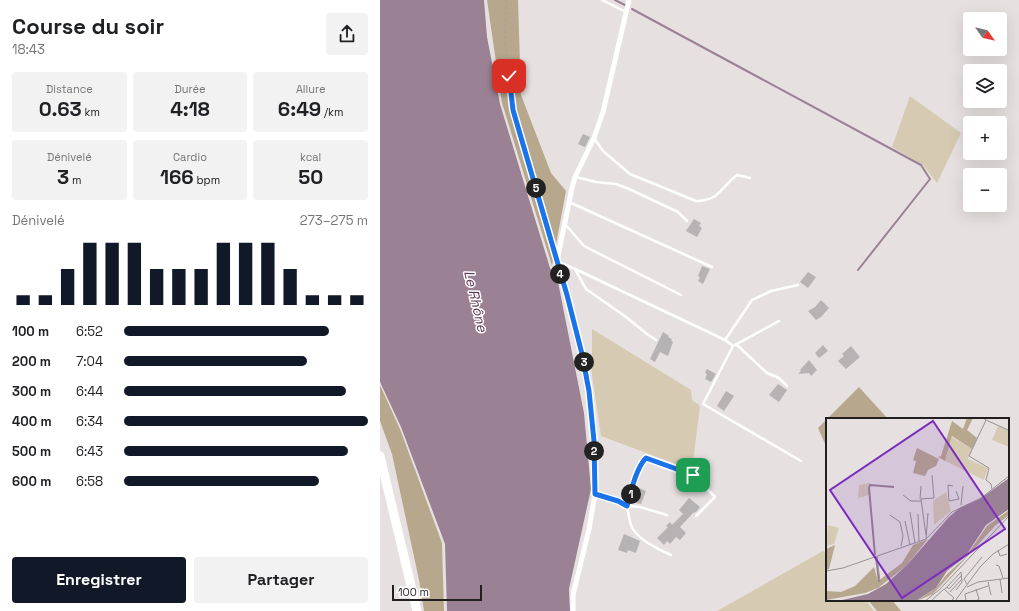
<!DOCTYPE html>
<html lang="fr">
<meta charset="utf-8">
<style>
body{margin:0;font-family:"Space Grotesk",sans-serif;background:#f2f2f2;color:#202124;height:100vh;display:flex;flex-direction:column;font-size:15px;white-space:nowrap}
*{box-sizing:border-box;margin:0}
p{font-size:13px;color:#757577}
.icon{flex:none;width:22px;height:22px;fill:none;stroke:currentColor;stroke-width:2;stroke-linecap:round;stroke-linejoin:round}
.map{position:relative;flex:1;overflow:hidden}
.side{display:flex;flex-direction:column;background:#fff;width:380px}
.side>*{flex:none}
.needle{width:26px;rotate:124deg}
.controls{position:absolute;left:583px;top:12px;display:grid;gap:8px}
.controls a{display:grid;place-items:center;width:44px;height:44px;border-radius:4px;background:#fff;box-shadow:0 4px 16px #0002;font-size:20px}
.scale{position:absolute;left:12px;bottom:10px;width:90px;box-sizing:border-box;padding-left:4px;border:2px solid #211f1f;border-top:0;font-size:11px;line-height:14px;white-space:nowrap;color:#211f1f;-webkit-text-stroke:3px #fff;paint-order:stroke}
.pin{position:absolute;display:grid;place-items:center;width:34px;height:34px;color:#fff;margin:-17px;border-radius:8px;box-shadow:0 2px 6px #0006}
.km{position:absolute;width:20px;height:20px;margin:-10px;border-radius:50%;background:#222;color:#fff;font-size:11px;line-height:20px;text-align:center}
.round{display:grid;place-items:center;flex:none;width:42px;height:42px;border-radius:4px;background:#f2f2f2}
.headline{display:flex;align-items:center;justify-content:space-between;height:68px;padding:0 12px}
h1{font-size:22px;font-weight:700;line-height:30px}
.stats{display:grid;grid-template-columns:repeat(3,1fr);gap:6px;height:68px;padding:4px 12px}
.stats div{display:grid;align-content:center;border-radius:4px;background:#f2f2f2;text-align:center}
.stats b{font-size:20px;font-weight:700}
.stats small{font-size:11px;font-weight:400}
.stats p{font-size:11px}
.chart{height:112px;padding:8px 12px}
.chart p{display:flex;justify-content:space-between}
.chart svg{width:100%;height:72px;margin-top:4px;stroke:#111827;stroke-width:6}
.action{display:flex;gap:8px;margin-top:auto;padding:8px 12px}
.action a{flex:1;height:46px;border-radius:4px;background:#111827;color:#fff;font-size:16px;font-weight:700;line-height:46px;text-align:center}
.action a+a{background:#f2f2f2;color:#202124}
ul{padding:0 12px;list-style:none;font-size:13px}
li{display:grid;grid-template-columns:64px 48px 1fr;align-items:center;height:30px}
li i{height:10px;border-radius:5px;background:#111827}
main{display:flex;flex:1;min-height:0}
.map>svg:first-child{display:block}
.green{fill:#d6cab3}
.forest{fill:#b7a88d}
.water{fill:#9b8194}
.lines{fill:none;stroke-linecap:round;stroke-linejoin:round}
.stream{stroke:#9b8194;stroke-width:2}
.building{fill:#b7b2b3}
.path{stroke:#a6a2a1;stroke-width:1;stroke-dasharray:3 3;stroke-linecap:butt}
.lane{stroke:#fff;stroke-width:2.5}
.street{stroke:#fff;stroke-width:5}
.highway{stroke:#fff;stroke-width:9}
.route-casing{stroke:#fff;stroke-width:8}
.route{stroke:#1a73e8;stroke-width:5}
.labels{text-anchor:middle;stroke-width:3;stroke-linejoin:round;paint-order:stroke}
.water-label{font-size:14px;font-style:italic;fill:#603957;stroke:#fff}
.inset-river{fill:none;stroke:#9b8194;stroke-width:2}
.inset-road{fill:none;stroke:#979393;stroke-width:1}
.view{fill:#7b2cbf;fill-opacity:0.15;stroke:#7b2cbf;stroke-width:2}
.inset-edge{fill:none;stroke:#211f1f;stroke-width:2}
</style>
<main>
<section class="side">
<div class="headline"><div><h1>Course du soir</h1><p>18:43</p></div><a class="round"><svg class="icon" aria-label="share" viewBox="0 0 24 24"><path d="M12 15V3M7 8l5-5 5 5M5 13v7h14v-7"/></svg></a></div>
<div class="stats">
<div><p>Distance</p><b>0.63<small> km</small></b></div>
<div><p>Durée</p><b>4:18</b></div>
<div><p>Allure</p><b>6:49<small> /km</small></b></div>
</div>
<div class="stats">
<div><p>Dénivelé</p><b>3<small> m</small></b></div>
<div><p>Cardio</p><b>166<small> bpm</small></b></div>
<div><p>kcal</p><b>50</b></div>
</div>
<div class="chart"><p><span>Dénivelé</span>273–275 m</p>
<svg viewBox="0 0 160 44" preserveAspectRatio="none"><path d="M5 44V38M15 44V38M25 44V22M35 44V6M45 44V6M55 44V6M65 44V22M75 44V22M85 44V22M95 44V6M105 44V6M115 44V6M125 44V22M135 44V38M145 44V38M155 44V38"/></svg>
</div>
<ul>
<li><b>100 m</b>6:52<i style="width:84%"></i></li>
<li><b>200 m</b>7:04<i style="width:75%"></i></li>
<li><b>300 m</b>6:44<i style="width:91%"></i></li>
<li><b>400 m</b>6:34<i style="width:100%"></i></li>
<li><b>500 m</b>6:43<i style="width:92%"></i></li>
<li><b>600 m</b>6:58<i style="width:80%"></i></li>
</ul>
<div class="action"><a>Enregistrer</a><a>Partager</a></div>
</section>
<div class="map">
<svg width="639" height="611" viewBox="0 0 639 611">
<rect width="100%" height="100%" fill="#e6e1e0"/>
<g class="green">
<polygon points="530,96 581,133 557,183 543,165 512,147"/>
<polygon points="212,329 311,390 312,400 320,406 312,470 221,436 212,375"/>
<polygon points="443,551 447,553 447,600 486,600 494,611 337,611"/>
</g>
<g class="forest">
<polygon points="107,0 138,0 141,95 171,173 186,191 172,266 122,103"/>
<polygon points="0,385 20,429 62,543 64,611 44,611 39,580 12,454 0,421"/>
<polygon points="479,387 508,419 447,419 447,448 438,428"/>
<polygon points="488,600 512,600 521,611 497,611"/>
</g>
<polygon class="water" points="0,0 104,0 107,37 120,104 170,268 177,277 204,413 211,489 189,589 190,611 67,611 65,544 21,427 0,382"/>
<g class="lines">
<g class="stream">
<polyline points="235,0 245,5"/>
<polyline points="252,9 541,165 550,179 478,270"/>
</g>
</g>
<g class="building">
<polygon points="203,134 210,137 205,147 198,144"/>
<polygon points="314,219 321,223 319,226 322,228 317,237 306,231"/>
<polygon points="322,266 330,269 323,284 318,281 320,277 318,276"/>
<polygon points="428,272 436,277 428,288 420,282"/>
<polygon points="441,300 449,308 441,317 436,320 428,311 435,307"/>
<polygon points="283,332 289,336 288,337 292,339 291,340 293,342 288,356 280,352 275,362 270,359"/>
<polygon points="443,345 448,351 439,358 435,353"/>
<polygon points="471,346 480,357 466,369 458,361 464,356 462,354"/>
<polygon points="429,360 437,370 431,376 429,373 418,374 421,371 420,370"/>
<polygon points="327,369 336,374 331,382 325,379 327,374 325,373"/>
<polygon points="398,384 407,390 399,402 389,395"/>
<polygon points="346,391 354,396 344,411 337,406"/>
<polygon points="257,487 266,491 261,504 252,502"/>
<polygon points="309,498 320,507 316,512 313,513 300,527 306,533 300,540 296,537 290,544 287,541 284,545 277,538 288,527 286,526 290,522 292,525 303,514 299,510"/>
<polygon points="244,534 260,541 256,553 248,550 247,553 238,550"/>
</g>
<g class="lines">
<polyline class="path" points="126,0 125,42 133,109 174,249"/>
<g class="lane">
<polyline points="222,0 246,12"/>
<path d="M214,138L223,151L250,174L316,201C339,201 340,188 357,175L370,178"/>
<polyline points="196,177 216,182 236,184 249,189 298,212 307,221"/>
<polyline points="189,202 332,267"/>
<polyline points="185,224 204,246 301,295"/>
<polyline points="177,261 195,269 206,289 246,317 267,334 276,340"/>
<polyline points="195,269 322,329 345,340 353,346 323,404 421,461"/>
<polyline points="345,340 372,300 391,291 418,285"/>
<polyline points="356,344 387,373 399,378 407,386"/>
<polyline points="355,345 399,321"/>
<path d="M215,494L237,501L247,506C248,512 249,519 251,525C255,538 279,550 291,555"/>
<path d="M287,515L260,507L247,506C251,492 256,468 266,458L313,475L335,497L316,516"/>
</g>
<polyline class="street" points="193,611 193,595 209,529 215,494 214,441 209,391 202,354 177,261 192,188 195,177 214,138 223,112 249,0"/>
<polyline class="highway" points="0,456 37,611"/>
</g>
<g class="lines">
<defs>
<path id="route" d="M129,76L133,110L187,295L202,354L209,391L214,441L215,494L238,501L247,506C251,492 256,468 266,458L313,475"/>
</defs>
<use href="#route" class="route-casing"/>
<use href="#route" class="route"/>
</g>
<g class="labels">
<g class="water-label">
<text transform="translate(96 301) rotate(77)" y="5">Le Rhône</text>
</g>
</g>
<g transform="translate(446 418)">
<rect width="183" height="183" fill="#e6e1e0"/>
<path d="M172,8L183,13V29L166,22ZM126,19L146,31L142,41L162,50L158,62L119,43ZM44,65L43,77L32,80L33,67ZM120,74L125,93L108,107L107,83ZM2,107L13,110L8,126L0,128Z" fill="#d6cab3"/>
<path d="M141,0H147L141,12L151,20L146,31L126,18L119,43L112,39L115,38L126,3L137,11ZM91,30L113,41L110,48L102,52L99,58L87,55L90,43L87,42ZM183,92V97L169,108L107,176L91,183L110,170L121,156L139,140L161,108ZM102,121L80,148L52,170L39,175L0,182V173L15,174L29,168L48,149L52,163L76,145L87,127ZM9,127L3,151L0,152V131Z" fill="#b7a88d"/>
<path d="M183,60V91L160,107L139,139L121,153L110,170L90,183H12L42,176L60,166L80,148L123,99L135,89L154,81Z" fill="#9b8194"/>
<path class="inset-river" d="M49,137L43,70L44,67L68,69M50,139L53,164"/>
<path class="inset-road" d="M157,0L160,2L143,38L163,50L160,62L165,66L166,71M160,2L182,12L183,9M127,68L122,67L123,83L133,81L130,73M77,77L85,83H95M94,81L95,68M135,87L137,68M84,94L89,125M92,96L93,123M64,97L74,104L77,118L75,128M79,103L84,127M100,117L95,81L108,80L106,57M100,121L102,95M172,132L174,138L181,136M51,138L54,164M170,147L173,148L177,160M0,153L17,150L100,121L126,94L155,80L183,58M174,161L176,175M162,164L165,177M141,166L138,161L156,139M121,169L123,171L136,157M141,169L152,164L183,160M119,171L135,154L136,164L130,172M150,171L153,181L150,183M124,174L136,161M99,183L113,172L183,98M105,183L118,171L128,180L125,183M129,183L154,149L167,136L183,126M140,183L139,176L162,168"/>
<path class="view" d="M107,3L179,111L76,180L4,72Z"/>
<rect width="183" height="183" class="inset-edge"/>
</g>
</svg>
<div class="controls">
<a><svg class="needle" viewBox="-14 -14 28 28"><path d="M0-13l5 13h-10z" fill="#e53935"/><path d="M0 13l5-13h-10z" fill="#757577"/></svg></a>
<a><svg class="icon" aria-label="layers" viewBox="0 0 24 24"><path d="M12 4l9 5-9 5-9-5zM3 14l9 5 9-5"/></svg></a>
<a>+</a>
<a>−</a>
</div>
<div class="scale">100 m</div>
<div class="pin" style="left:313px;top:475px;background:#1e9e55"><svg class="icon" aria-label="arrive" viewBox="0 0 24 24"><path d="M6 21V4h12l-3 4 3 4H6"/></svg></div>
<div class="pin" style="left:129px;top:76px;background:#d93025"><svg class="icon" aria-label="check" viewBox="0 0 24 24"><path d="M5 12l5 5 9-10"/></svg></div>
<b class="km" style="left:251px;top:494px">1</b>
<b class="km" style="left:214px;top:451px">2</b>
<b class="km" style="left:204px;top:362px">3</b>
<b class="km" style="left:180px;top:274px">4</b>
<b class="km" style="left:156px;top:188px">5</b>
</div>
</main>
